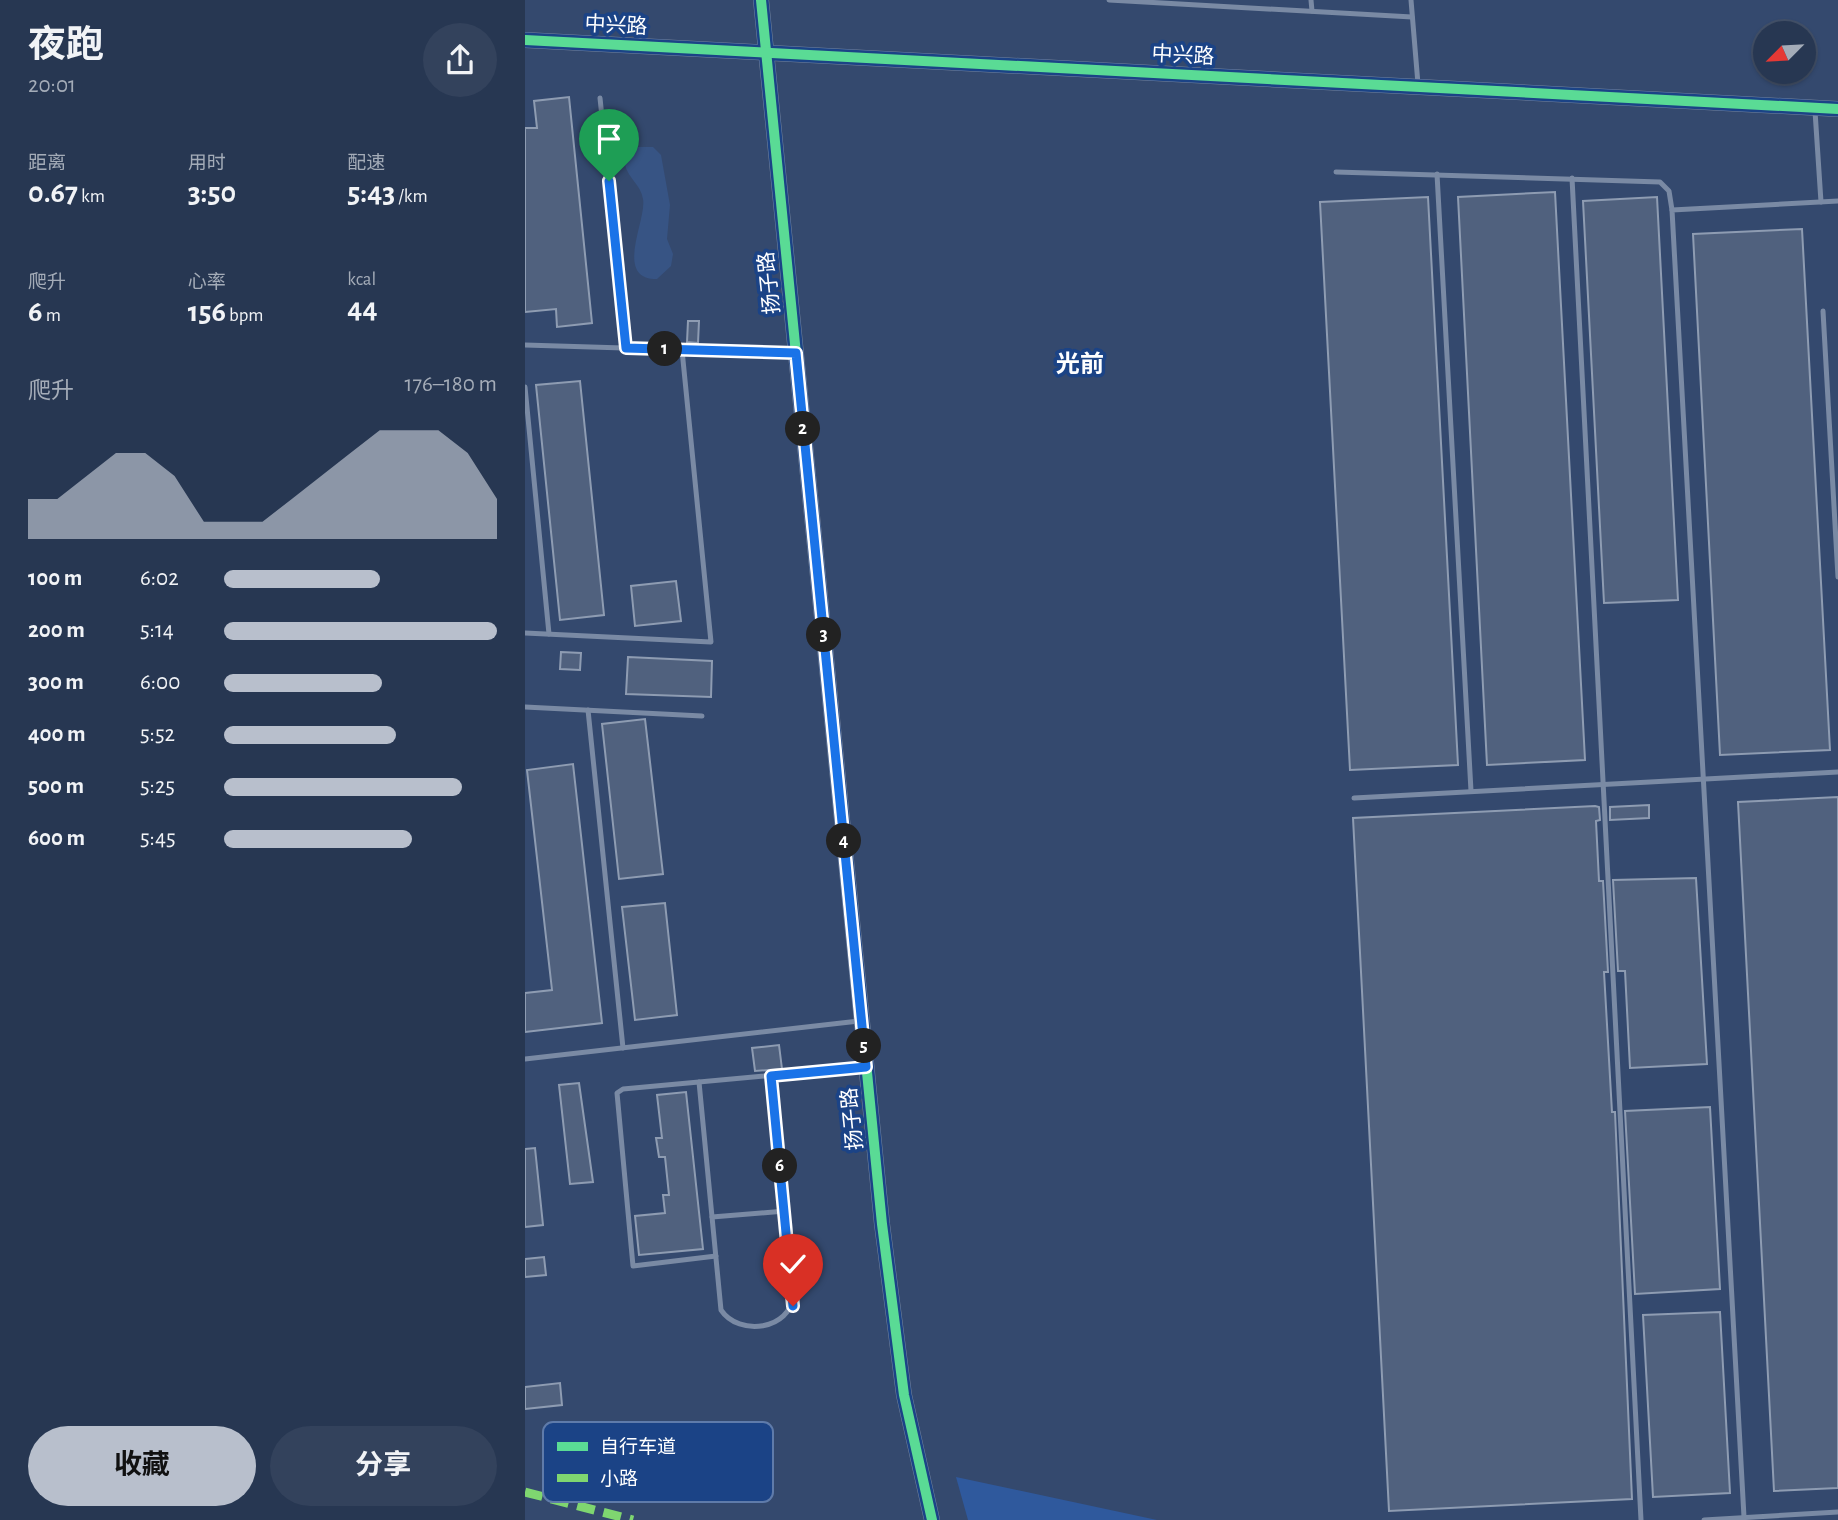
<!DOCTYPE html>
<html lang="zh">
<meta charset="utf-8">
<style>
body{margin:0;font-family:"Alegreya Sans","Noto Sans SC",sans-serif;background:#33425c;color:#f1f3f6;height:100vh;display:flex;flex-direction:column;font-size:26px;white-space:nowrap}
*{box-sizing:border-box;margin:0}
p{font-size:23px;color:#a4acb8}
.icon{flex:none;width:38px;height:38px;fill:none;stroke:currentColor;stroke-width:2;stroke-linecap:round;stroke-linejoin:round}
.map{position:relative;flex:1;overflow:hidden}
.side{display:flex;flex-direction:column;background:#273752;width:525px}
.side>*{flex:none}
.needle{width:46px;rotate:246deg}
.buttons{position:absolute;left:1228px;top:21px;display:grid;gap:14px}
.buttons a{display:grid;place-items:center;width:63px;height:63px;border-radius:50%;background:#273752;box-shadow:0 2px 5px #0004,0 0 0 2px #435169;font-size:35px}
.pin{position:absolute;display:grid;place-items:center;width:60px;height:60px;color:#fff;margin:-72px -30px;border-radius:50% 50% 50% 0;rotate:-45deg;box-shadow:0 0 7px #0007}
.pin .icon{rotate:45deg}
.km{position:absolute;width:35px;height:35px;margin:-18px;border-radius:50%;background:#222;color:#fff;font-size:19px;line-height:35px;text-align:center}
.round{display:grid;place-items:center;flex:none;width:74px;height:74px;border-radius:37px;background:#33425c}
.head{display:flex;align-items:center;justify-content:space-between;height:119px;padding:0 28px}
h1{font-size:38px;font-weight:700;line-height:52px}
.metrics{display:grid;grid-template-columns:repeat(3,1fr);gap:10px;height:119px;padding:7px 28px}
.metrics div{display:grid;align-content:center}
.metrics b{font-size:30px;font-weight:700}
.metrics small{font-size:19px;font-weight:400}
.metrics p{font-size:19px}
.chart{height:196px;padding:14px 28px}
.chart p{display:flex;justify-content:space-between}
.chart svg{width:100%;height:126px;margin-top:7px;fill:#b8bfcc;opacity:.7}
.button{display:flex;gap:14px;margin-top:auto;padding:14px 28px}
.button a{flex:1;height:80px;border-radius:42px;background:#b8bfcc;color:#111;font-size:28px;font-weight:700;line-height:80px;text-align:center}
.button a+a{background:#33425c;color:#f1f3f6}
ul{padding:0 28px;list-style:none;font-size:23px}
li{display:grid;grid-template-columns:112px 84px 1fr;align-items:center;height:52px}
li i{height:18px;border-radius:9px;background:#b8bfcc}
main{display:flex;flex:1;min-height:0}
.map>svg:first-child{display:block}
.green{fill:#2f599d}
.water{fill:#375484}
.building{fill:#50617e;stroke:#8e9cb2;stroke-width:2}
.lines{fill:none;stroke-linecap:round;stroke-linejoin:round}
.lane{stroke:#7a8aa4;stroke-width:5}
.secondary{stroke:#75859f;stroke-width:16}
.quiet{stroke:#7fd670;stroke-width:9;stroke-dasharray:18 9;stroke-linecap:butt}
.cycleway-casing{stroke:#1b4386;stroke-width:15}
.cycleway{stroke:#5adb95;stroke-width:10}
.route-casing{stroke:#fff;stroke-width:14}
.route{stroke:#1a73e8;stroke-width:9}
.labels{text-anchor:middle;stroke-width:7;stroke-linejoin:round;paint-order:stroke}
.street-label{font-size:21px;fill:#fff;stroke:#1b4386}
.quarter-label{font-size:24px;font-weight:bold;fill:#fff;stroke:#1b4386}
.key{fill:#1b4386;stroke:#5f7baa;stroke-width:2}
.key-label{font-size:19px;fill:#fff}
</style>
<main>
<section class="side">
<div class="head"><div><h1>夜跑</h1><p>20:01</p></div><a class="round"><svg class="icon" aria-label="share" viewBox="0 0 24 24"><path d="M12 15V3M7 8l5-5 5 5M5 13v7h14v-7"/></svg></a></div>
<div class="metrics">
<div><p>距离</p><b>0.67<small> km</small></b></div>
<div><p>用时</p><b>3:50</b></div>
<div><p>配速</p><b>5:43<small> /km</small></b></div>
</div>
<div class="metrics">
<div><p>爬升</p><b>6<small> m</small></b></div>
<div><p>心率</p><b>156<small> bpm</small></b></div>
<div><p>kcal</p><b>44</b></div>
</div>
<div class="chart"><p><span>爬升</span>176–180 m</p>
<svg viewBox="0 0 160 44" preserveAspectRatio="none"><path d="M0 44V30L10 30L20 22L30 14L40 14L50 22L60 38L70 38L80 38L90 30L100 22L110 14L120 6L130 6L140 6L150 14L160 30V44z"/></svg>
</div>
<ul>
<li><b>100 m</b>6:02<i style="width:57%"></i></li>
<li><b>200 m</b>5:14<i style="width:100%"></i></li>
<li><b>300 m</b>6:00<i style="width:58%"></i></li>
<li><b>400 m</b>5:52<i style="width:63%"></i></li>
<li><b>500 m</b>5:25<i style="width:87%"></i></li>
<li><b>600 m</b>5:45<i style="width:69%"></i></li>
</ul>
<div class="button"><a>收藏</a><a>分享</a></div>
</section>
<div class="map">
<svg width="1313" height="1520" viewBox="0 0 1313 1520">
<rect width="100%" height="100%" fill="#34496e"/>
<polygon class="green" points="431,1477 632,1520 443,1520"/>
<path class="water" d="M112,147H128L136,155L145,205L142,239L148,254L146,266L132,279C88,279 122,220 118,199C116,185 103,178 100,165L103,153Z"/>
<g class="building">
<polygon points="44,97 67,323 32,327 31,309 0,312 0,128 12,128 9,101"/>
<polygon points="1030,192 1060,760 962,765 933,197"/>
<polygon points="903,197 933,765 825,770 795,202"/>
<polygon points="1132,197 1153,600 1079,603 1058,201"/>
<polygon points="1277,229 1305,750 1195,755 1168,234"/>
<polygon points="163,321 174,321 173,343 162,342"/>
<polygon points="55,381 79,615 35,620 11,385"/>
<polygon points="151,581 156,621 110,626 106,586"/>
<polygon points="36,652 56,653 55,670 35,669"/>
<polygon points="103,657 187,661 186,697 101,694"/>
<polygon points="120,719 138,874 94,879 77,724"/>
<polygon points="48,764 77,1023 0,1032 0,993 27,990 2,770"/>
<polygon points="1313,797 1313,1488 1249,1491 1213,802"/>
<polygon points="1124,805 1124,818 1085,820 1085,807"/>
<polygon points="1070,806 1074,807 1075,820 1071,821 1074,881 1078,881 1083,972 1079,972 1087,1112 1090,1112 1107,1499 864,1511 828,818"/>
<polygon points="1171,878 1182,1064 1105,1068 1100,971 1093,971 1088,880"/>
<polygon points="140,903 152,1015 110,1020 97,907"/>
<polygon points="254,1045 257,1069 230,1071 227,1048"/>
<polygon points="54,1083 68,1182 45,1184 34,1085"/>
<polygon points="161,1092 178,1249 114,1255 110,1216 140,1213 138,1195 144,1195 140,1157 134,1157 131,1138 137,1138 132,1095"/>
<polygon points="1185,1107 1195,1289 1110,1294 1100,1111"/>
<polygon points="10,1148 18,1225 0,1227 0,1149"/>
<polygon points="19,1257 21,1275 0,1277 0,1259"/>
<polygon points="1195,1312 1205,1493 1128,1497 1118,1315"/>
<polygon points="35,1383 37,1405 0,1409 0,1387"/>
</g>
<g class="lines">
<g class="lane">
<polyline points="584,0 887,17"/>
<polyline points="786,0 787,11"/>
<polyline points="886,0 893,84"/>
<polyline points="75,98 101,348"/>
<polyline points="1290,111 1296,202"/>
<polyline points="811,172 1135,182 1144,191 1147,210"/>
<polyline points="912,174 946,791"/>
<polyline points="1047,178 1116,1520"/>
<polyline points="1298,311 1313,577"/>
<polyline points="0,345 268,353"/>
<polyline points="0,387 24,634"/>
<polyline points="0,633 186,642 157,350"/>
<polyline points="0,707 177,716"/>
<polyline points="63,710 98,1048"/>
<polyline points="829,798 1313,772"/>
<polyline points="0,1059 334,1021"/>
<path d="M174,1082L196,1310C214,1337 266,1330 268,1295L246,1076"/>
<polyline points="187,1217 260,1211"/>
<polyline points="191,1256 108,1266 92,1093 98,1089 338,1067"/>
<polyline points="1219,1517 1147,210 1313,201"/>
<polyline points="1179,1520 1313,1512"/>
</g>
<g class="secondary">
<polyline points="236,0 357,1224 379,1395 407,1520"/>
<polyline points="0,40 1313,109"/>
</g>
<polyline class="quiet" points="0,1492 108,1520"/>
<defs>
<g id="cycleway">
<polyline points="236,0 357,1224 379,1395 407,1520"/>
<polyline points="0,40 1313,109"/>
</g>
</defs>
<use href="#cycleway" class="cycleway-casing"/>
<use href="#cycleway" class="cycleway"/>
</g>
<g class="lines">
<defs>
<polyline id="route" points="84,181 101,348 271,353 341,1067 246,1076 268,1306"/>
</defs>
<use href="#route" class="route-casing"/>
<use href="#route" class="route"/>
</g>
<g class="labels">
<g class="street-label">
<text transform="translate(91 25) rotate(3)" y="7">中兴路</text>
<text transform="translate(658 55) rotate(3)" y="7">中兴路</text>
<text transform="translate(244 283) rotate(-96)" y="7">扬子路</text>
<text transform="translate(327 1119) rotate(-96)" y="7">扬子路</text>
</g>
<g class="quarter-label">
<text x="555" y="372">光前</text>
</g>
</g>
<rect x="18" y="1422" width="230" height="80" rx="10" class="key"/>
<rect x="32" y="1442" width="31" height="9" fill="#5adb95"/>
<rect x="32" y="1474" width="31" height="8" fill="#7fd670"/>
<g class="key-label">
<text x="75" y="1453">自行车道</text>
<text x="75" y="1485">小路</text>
</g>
</svg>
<div class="buttons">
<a><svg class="needle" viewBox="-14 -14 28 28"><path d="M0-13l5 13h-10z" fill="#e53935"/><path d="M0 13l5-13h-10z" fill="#a4acb8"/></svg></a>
</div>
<div class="pin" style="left:84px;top:181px;background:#1e9e55"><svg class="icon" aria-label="arrive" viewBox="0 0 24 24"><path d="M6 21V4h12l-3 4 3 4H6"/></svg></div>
<div class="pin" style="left:268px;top:1306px;background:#d93025"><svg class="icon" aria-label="check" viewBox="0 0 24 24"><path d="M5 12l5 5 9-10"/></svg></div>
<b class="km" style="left:140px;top:349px">1</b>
<b class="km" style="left:278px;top:429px">2</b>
<b class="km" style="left:299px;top:635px">3</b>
<b class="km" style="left:319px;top:841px">4</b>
<b class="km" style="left:339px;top:1046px">5</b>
<b class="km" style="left:255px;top:1166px">6</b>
</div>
</main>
